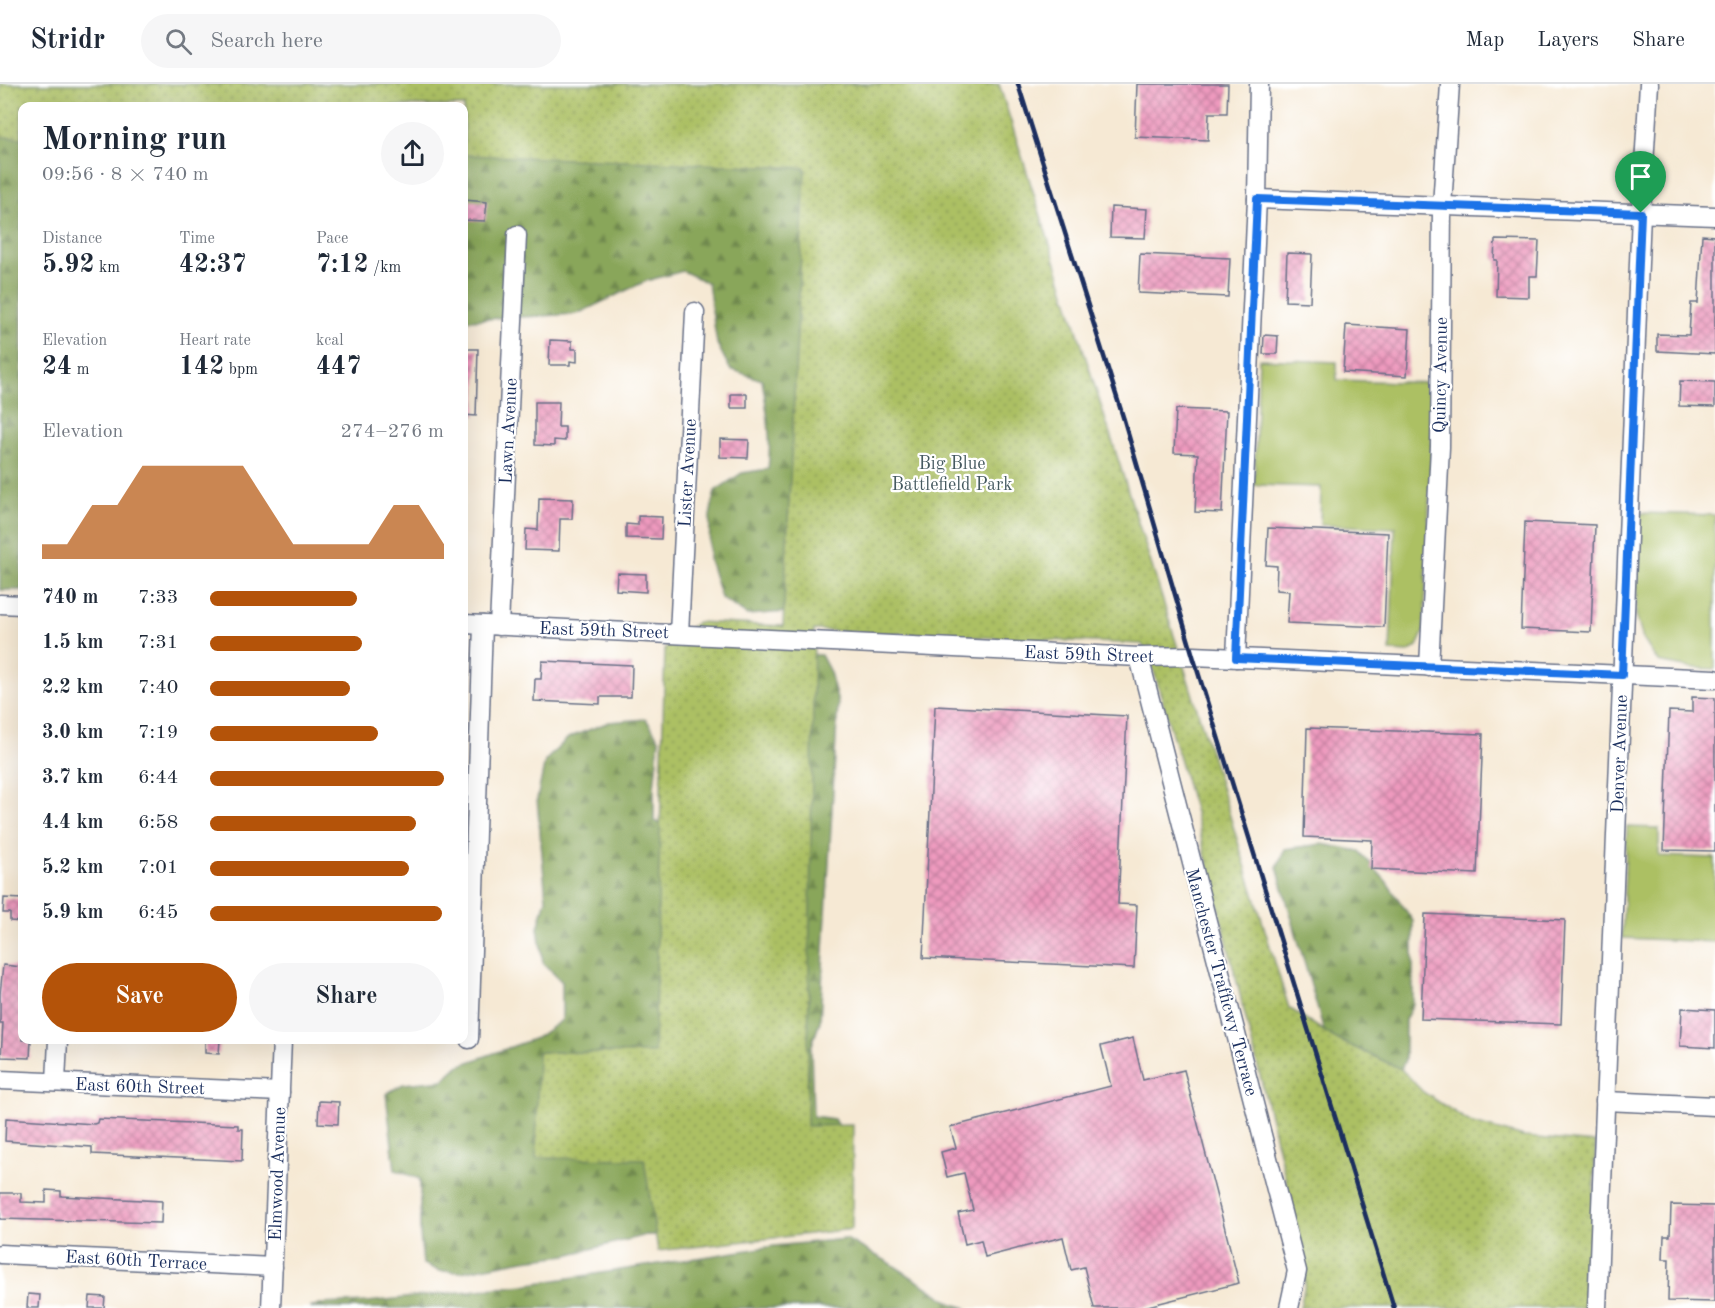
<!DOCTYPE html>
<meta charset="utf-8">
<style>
body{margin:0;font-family:"Old Standard TT",serif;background:#f6f6f7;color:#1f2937;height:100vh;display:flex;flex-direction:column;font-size:22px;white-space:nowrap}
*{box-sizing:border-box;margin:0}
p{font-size:20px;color:#747a83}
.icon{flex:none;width:33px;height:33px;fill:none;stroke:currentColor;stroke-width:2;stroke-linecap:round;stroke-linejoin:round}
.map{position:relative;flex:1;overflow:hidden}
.details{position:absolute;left:18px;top:18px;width:450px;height:942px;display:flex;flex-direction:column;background:#fff;border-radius:12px;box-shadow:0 6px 24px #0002}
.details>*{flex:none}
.pin{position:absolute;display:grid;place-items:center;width:51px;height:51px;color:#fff;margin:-62px -26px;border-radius:50% 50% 50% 0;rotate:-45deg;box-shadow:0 0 6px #0007}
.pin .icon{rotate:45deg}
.round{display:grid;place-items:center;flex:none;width:63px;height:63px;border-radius:32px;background:#f6f6f7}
.summary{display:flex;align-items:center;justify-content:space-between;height:102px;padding:0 24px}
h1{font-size:33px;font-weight:600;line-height:45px}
.stats{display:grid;grid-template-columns:repeat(3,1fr);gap:9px;height:102px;padding:6px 24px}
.stats div{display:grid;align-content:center}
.stats b{font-size:26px;font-weight:600}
.stats small{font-size:16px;font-weight:400}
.stats p{font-size:16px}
.chart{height:168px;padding:12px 24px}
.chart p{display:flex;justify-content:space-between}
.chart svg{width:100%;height:108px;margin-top:6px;fill:#b45309;opacity:.7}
.action{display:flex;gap:12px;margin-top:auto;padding:12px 24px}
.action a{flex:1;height:69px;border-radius:36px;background:#b45309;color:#fff;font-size:24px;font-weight:600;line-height:69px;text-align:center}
.action a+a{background:#f6f6f7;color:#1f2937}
ul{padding:0 24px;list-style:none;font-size:20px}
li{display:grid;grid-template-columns:96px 72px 1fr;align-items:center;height:45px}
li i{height:15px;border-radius:8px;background:#b45309}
header{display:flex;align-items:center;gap:36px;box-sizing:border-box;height:84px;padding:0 30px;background:#fff;border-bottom:2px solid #e0e1e3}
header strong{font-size:28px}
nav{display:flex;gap:33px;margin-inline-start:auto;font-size:21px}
.search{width:420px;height:54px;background:#f6f6f7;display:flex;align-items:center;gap:15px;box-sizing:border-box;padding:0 21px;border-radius:33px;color:#747a83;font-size:22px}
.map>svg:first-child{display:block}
.green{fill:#acc064;stroke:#647861;stroke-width:1.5}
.forest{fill:url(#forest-firs);stroke:#526a5c;stroke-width:1.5}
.park{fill:url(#park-dots);stroke:#647861;stroke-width:1.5}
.building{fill:url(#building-cross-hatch)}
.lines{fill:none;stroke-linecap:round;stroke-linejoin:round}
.minor-casing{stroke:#687087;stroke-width:21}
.minor{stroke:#fff;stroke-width:18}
.rail{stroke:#1b2f5e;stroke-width:4.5}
.route-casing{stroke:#fff;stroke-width:12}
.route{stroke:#1a73e8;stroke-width:8}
.labels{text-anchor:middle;stroke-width:4.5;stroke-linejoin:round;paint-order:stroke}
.street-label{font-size:18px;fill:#1b2f5e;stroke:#fff}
.park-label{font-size:18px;fill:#465a60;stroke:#fff}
</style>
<header>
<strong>Stridr</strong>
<div class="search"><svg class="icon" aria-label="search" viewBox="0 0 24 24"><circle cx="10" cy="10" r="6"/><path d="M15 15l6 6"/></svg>Search here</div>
<nav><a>Map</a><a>Layers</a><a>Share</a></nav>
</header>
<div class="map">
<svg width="1715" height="1224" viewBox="0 0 1715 1224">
<defs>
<pattern id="forest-firs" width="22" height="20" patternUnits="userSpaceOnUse" patternTransform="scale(1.5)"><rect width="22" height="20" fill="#89a65a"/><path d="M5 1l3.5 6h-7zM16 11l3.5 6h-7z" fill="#6f884e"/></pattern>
<pattern id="park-dots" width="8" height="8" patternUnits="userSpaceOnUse" patternTransform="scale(1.5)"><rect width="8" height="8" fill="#acc064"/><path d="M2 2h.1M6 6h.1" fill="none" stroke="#8b9c56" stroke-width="1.8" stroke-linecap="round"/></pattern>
<pattern id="building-cross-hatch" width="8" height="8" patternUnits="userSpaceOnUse" patternTransform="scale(1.5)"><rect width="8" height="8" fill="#ee9abe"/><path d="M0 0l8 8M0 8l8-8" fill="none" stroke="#c07e9e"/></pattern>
</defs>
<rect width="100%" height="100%" fill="#fff"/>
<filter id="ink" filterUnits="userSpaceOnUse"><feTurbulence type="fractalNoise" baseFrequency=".0167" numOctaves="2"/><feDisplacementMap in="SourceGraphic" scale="12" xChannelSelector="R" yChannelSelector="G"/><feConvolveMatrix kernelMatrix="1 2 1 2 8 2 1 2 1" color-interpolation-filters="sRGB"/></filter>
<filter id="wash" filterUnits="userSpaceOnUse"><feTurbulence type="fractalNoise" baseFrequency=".008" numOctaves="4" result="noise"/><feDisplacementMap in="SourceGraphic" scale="24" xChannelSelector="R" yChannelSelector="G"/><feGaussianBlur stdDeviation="1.35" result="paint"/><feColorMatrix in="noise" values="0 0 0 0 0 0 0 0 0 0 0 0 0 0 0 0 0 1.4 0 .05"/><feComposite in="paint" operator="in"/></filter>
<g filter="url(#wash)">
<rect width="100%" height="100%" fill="#f6e9d4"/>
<g class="green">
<polygon points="1259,275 1337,278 1337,296 1434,299 1424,547 1417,562 1409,568 1390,567 1395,444 1320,441 1321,403 1254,401"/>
<polygon points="1640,429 1715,431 1715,585 1690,584 1658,578 1643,555 1636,531"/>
<polygon points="1627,743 1659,744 1659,772 1715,774 1715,858 1622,854"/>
</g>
<g class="forest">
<path d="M0,0H993L786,528L747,531L721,514L709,475L710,432L715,407L742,389L768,385C772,355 767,326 762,296L730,285L717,260L708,199L683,187L646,197L577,230L469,236L464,234V22H22V506H0Z"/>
<polygon points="746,566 821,571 830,588 838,619 820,937 811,964 813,1032 834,1035 846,1057 712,1153 646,1151 567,1171 524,1176 461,1188 439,1187 423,1180 420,1150 420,1095 395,1086 386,1010 403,1000 443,996 458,982 536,954 562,936 562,898 543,879 538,844 546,815 537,715 545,677 568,654 609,638 646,635 659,655 654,704 654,737 695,751"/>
<polygon points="1322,760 1359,767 1386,797 1413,837 1413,920 1405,936 1405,976 1401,985 1336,955 1324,947 1277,783 1285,765"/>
<polygon points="846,1155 890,1179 953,1220 967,1224 310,1224 319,1220 368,1218 524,1201 774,1162"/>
</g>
<polygon class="park" points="0,0 999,0 1190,602 1289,924 1336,955 1401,985 1423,1008 1470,1038 1524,1053 1596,1059 1588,1224 1300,1224 1305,1200 1304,1169 1195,729 1153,584 1142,560 814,546 807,1042 853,1041 852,1145 658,1167 644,1075 536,1074 538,968 654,969 665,564 697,538 783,542 805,84 464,71 464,22 22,22 22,54 0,53"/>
<g id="blocks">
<g class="building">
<polygon points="1137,0 1228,0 1227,29 1209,29 1208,56 1135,53"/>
<polygon points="464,116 487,118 485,137 464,136"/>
<polygon points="1111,123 1147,125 1145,154 1110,153"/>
<polygon points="1702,151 1715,152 1715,270 1657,267 1657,250 1689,251 1691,219 1698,219"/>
<polygon points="1495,156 1539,157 1537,192 1529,192 1529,213 1496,212 1497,176 1494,176"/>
<polygon points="1287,169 1312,170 1310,218 1285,217"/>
<polygon points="1140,170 1230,174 1228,213 1138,209"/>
<polygon points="1346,241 1410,245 1407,292 1343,288"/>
<polygon points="1264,251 1278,252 1277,270 1263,270"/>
<polygon points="550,256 572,257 572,265 577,265 577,278 570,277 570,281 549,281"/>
<polygon points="464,265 478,265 476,332 464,331"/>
<polygon points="1680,297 1715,298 1715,323 1679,322"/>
<rect x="731" y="310" width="16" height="14"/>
<polygon points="535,318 559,318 558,343 565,343 565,357 554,356 554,362 535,361"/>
<polygon points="1176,325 1227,327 1222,429 1195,428 1198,370 1174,369"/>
<polygon points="720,355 749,356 748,374 720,373"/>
<polygon points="539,414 573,415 572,435 560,435 559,467 525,466 526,445 538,446"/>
<polygon points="638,432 662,433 661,455 626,454 626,440 638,441"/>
<polygon points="1525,438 1595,441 1591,548 1521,545"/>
<polygon points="1268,444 1388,449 1384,543 1287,539 1289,507 1276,506 1277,482 1266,481"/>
<polygon points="617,489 646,490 646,508 616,506"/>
<polygon points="542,577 632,581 631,613 600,613 600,620 534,617 535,595 541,595"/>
<polygon points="1692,613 1715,614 1715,767 1664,766 1669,627 1692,628"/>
<polygon points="935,622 1127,632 1118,820 1137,821 1134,884 923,874"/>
<polygon points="1307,644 1483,650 1477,790 1371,785 1372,756 1304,753"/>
<polygon points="4,814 22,815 22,838 10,837 10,829 3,829"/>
<polygon points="1425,830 1565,836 1561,940 1421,935"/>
<polygon points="3,881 22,883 22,956 31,956 30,974 1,973 3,939 0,939 0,910"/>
<polygon points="1682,924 1715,926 1715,964 1680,962"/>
<polygon points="1133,954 1143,996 1184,986 1239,1199 1140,1224 1094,1224 1084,1183 1071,1186 1063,1153 985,1173 981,1156 965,1160 958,1129 973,1126 964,1089 947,1093 941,1068 956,1064 950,1043 1111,1002 1101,962"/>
<polygon points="205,956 220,956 219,970 205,969"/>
<polygon points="319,1017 339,1018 338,1040 318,1039"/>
<polygon points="6,1034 94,1040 97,1039 98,1035 238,1041 238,1045 243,1045 242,1077 92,1070 92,1063 5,1057"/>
<polygon points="46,1106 61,1107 61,1112 162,1117 161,1139 0,1135 0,1109 21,1109 21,1118 46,1119"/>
<polygon points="1671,1121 1715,1122 1715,1218 1668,1217 1669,1175 1663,1175 1664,1152 1670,1152"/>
<polygon points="28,1210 40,1211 39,1224 27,1224"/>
<polygon points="90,1212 105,1213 104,1224 89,1224"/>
</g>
</g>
</g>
<g filter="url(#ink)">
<use href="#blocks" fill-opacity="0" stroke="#687087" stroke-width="1.5"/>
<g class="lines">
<defs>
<g id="minor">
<polyline points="1257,115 1715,132"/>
<polyline points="0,520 22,521"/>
<polyline points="464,540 1139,573 1193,572 1715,595"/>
<polyline points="499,542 517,151"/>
<polyline points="679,550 695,228"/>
<polyline points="1139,573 1297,1187 1289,1224"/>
<polyline points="1236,574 1257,115 1259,0"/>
<polyline points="1429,583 1440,363 1442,122 1450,0"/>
<polyline points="469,955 483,541"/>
<polyline points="0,996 280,1008"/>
<polyline points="56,998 58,956"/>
<polyline points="1605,1017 1715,1022"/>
<polyline points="0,1170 273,1183"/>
<polyline points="271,1224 282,956"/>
<polyline points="1597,1224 1641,129 1649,0"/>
</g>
</defs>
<use href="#minor" class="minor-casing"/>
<use href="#minor" class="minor"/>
<polyline class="rail" points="1018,0 1124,336 1193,572 1394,1224"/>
</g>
</g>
<g class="lines" filter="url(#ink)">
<defs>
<polygon id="route" points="1257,115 1641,129 1622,591 1236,574"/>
</defs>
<use href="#route" class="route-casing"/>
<use href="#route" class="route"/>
</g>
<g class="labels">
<g class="street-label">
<text transform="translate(1440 291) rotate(-89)" y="6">Quincy Avenue</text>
<text transform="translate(508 347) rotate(-87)" y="6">Lawn Avenue</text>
<text transform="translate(687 389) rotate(-87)" y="6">Lister Avenue</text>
<text transform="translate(604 546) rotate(2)" y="6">East 59th Street</text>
<text transform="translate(1089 570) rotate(2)" y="6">East 59th Street</text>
<text transform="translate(1619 670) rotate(-88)" y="6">Denver Avenue</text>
<text transform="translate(1222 898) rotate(75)" y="6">Manchester Trafficwy Terrace</text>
<text transform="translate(140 1002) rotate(2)" y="6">East 60th Street</text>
<text transform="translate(277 1090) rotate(-88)" y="6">Elmwood Avenue</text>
<text transform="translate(136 1176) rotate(3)" y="6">East 60th Terrace</text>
</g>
<g class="park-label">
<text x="952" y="385">Big Blue<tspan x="952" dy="21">Battlefield Park</tspan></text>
</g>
</g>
</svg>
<div class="pin" style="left:1641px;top:129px;background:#1e9e55"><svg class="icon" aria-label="arrive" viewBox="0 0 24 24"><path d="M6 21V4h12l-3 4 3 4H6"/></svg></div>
<section class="details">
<div class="summary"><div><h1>Morning run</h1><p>09:56 · 8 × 740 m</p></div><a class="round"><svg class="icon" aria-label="share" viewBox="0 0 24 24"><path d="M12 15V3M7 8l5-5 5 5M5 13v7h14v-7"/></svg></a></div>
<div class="stats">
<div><p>Distance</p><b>5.92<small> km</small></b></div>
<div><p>Time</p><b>42:37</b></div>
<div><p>Pace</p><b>7:12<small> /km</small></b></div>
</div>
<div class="stats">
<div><p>Elevation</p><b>24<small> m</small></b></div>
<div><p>Heart rate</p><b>142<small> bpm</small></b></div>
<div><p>kcal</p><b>447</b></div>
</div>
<div class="chart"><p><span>Elevation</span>274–276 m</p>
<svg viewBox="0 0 160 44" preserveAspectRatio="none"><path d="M0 44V38L10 38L20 22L30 22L40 6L50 6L60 6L70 6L80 6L90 22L100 38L110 38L120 38L130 38L140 22L150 22L160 38V44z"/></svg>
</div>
<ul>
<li><b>740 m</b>7:33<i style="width:63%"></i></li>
<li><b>1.5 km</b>7:31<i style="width:65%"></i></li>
<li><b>2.2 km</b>7:40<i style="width:60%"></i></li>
<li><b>3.0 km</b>7:19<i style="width:72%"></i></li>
<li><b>3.7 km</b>6:44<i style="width:100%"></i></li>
<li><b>4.4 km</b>6:58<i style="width:88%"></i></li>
<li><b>5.2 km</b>7:01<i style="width:85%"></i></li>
<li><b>5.9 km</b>6:45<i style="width:99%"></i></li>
</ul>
<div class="action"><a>Save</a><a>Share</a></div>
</section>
</div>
